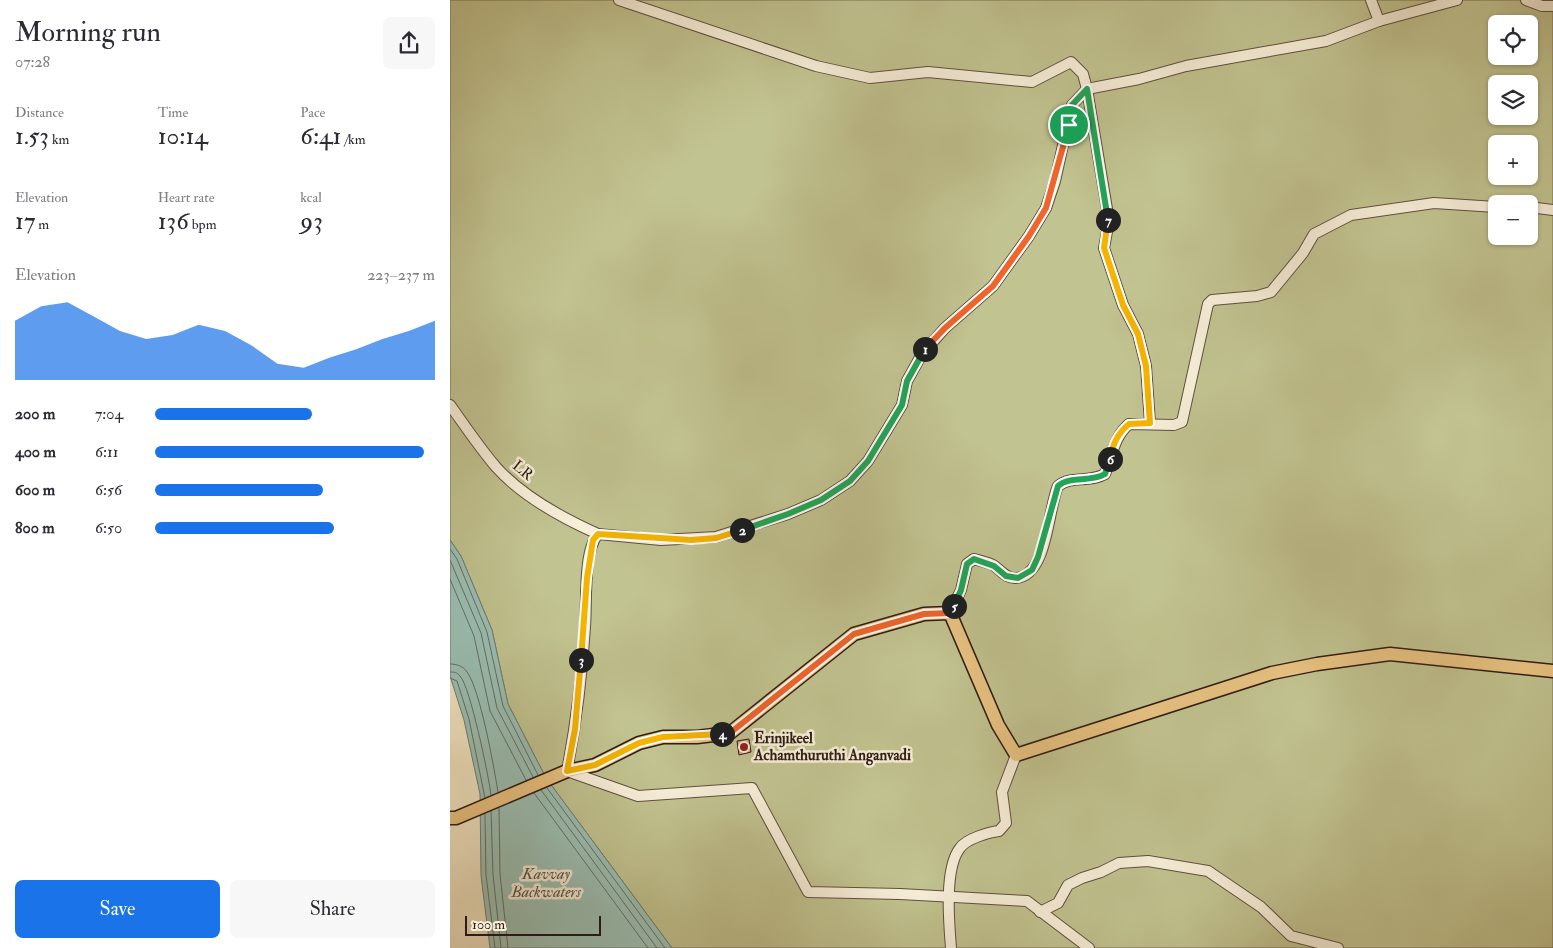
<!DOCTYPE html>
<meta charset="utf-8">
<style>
body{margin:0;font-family:"IM FELL Double Pica",serif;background:#f7f7f7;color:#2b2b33;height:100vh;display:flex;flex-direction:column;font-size:19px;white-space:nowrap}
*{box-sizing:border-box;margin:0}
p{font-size:16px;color:#7c7c81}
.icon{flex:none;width:28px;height:28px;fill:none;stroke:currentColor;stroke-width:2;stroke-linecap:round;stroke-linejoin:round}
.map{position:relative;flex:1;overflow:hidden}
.drawer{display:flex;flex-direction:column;background:#fff;width:450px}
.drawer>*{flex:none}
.controls{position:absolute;left:1038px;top:15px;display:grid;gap:10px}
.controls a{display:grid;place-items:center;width:50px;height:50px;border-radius:8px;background:#fff;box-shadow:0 1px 4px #0004;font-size:25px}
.scale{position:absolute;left:15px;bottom:12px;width:136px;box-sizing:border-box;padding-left:5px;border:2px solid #2f1c14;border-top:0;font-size:14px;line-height:18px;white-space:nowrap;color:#2f1c14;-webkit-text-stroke:4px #f7efd9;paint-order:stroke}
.pin{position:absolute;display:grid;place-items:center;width:42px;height:42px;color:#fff;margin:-21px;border:2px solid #fff;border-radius:50%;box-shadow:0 1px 5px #0007}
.km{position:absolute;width:25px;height:25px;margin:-12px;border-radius:50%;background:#222;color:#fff;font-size:14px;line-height:25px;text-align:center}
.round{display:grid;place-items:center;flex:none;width:52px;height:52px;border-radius:8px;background:#f7f7f7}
.head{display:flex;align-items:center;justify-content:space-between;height:85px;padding:0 15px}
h1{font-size:28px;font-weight:600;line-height:38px}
.figures{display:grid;grid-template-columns:repeat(3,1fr);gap:8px;height:85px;padding:5px 15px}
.figures div{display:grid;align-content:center}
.figures b{font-size:25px;font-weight:600}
.figures small{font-size:14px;font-weight:400}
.figures p{font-size:14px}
.chart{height:140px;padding:10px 15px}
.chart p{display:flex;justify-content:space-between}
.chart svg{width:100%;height:90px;margin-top:5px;fill:#1a73e8;opacity:.7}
.action{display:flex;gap:10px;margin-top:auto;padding:10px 15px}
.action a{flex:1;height:58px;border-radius:8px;background:#1a73e8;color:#fff;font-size:20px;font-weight:600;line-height:58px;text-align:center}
.action a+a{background:#f7f7f7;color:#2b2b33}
ul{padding:0 15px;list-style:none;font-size:16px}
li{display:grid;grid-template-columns:80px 60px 1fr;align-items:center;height:38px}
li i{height:12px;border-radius:6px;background:#1a73e8}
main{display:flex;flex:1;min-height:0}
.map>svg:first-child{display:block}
.green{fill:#c1c390;stroke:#787052;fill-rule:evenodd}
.water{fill:#9bc0b5;stroke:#707e75}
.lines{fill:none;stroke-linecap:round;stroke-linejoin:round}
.shore{stroke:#656e64;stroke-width:1}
.building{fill:#dc9989;stroke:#2f1c14}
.minor-casing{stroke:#604e40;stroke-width:12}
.major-casing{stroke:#2f1c14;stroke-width:15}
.minor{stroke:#f7efd9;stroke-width:10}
.major{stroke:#e9c382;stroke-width:12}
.split-1-casing{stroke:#fff;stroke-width:10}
.split-2-casing{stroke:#fff;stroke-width:10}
.split-3-casing{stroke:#fff;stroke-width:10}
.split-4-casing{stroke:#fff;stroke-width:10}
.split-5-casing{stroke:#fff;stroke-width:10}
.split-6-casing{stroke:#fff;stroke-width:10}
.split-7-casing{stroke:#fff;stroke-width:10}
.split-8-casing{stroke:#fff;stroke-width:10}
.split-1{stroke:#f0652b;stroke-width:6}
.split-2{stroke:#22a559;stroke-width:6}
.split-3{stroke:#f5b400;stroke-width:6}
.split-4{stroke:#f5b400;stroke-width:6}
.split-5{stroke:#f0652b;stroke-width:6}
.split-6{stroke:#22a559;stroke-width:6}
.split-7{stroke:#f5b400;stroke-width:6}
.split-8{stroke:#22a559;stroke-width:6}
.poi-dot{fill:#8f2418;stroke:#f7efd9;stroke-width:2}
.labels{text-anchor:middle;stroke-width:5;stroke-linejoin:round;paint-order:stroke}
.street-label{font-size:15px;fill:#2f1c14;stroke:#f7efd9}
.poi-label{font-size:15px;font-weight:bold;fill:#2f1c14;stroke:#f7efd9;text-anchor:start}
.water-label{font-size:16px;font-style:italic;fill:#55554c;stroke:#f7efd9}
</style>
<main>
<section class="drawer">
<div class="head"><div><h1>Morning run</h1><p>07:28</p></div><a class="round"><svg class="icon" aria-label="share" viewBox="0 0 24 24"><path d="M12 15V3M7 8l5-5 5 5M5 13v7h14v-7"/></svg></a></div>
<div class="figures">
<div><p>Distance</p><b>1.53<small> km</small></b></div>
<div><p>Time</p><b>10:14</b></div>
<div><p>Pace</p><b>6:41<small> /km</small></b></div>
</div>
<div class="figures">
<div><p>Elevation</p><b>17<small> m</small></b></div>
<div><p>Heart rate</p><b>136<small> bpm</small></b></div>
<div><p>kcal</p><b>93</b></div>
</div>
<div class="chart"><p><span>Elevation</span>223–237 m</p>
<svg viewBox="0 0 160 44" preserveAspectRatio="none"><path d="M0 44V15L10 8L20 6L30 13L40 20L50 24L60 22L70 17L80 20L90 27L100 36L110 38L120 33L130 29L140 24L150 20L160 15V44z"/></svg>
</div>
<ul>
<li><b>200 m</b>7:04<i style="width:56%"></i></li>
<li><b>400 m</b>6:11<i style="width:96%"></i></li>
<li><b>600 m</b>6:56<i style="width:60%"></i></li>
<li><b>800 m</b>6:50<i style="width:64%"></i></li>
</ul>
<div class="action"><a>Save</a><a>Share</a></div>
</section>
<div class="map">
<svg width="1103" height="948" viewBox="0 0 1103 948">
<rect width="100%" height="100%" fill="#f2e6c5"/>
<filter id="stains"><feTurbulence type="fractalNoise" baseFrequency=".004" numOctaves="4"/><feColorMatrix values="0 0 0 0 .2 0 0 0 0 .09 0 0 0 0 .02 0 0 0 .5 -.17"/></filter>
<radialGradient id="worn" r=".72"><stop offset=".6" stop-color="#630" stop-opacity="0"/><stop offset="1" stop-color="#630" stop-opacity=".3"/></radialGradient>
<path class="green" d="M0,0H1103V948H222L96,778L58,704L42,630L11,556L0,540ZM1046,24H1079V56H1046ZM1046,84H1079V116H1046ZM1046,144H1079V176H1046ZM1046,204H1079V236H1046Z"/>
<polygon class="water" points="0,540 11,556 42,630 58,704 96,778 222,948 40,948 31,876 30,794 14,720 0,676"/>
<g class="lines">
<g class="shore">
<polyline points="0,549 7,559 37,632 53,706 88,775"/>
<polyline points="0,560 31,633 47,708 83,777"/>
<polyline points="0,579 24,636 40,711 76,780"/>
<path d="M0,664C7,664 13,666 17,672C30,689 44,767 48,792"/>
<path d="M0,672C4,672 7,672 10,676C20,686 39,777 41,795"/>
<polyline points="0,678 7,681 19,719 35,798"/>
<polyline points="97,788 215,948"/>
<polyline points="91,790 207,948"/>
<polyline points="84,793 198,948"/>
<polyline points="49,808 50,874 58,948"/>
<polyline points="41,811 43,875 51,948"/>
<polyline points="35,814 36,875 45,948"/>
</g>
</g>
<polygon class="building" points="299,739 301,752 289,755 287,741"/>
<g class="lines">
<defs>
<g id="minor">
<polyline points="169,0 366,66 420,78 478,72 582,82 621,62 633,74 637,89 659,221 654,248 673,305 688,334 696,366 700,423"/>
<polyline points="921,0 929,21"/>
<polyline points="1076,0 1092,6 1103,6"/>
<polyline points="1079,207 1103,210"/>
<path d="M0,405C15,426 29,447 46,467C73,497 112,518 148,534"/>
<path d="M500,613L511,590L517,564L524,559C530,561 537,562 543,565C551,570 556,579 566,578C598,576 598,507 608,486C621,475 640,483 655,474C663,455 663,438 679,424L724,425L732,422L758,304L762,300L807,296L821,292L853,253L864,234L901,215L984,203L1046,207"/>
<polyline points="590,912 608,903 618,885 632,878 651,872 669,863 698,861 758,871 811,907 841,936 888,948"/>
<path d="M501,948C499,923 494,868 510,848C516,839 539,832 549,831L556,823L552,792L566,755"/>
<path d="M639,948L577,901L450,894L358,892L302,788L188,796L117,771C126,724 132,675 135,627C137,604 133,551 148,534L211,540L266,537L338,514L371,500L400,481L418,461L452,405L457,381L472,354L495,328L543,286L579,236L596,208L605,181L622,105L637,89L689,79L736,66L876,41L929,21L1007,0"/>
</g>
<polyline id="major" points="0,818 6,818 117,771 145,765 189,743 213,737 247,737 280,733 404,634 474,614 500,613 548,725 566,755 822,673 867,664 940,654 1103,671"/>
</defs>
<use href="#minor" class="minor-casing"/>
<use href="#major" class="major-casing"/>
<use href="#minor" class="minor"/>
<use href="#major" class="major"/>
</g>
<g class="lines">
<defs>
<polyline id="split-1" points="475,349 495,328 543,286 579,236 596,208 619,125"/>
<polyline id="split-2" points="292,530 338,514 371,500 400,481 418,461 452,405 457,381 475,349"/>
<polyline id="split-3" points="131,660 137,578 143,540 148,534 241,540 266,538 292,530"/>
<polyline id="split-4" points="131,660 125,729 117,771 145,765 189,743 213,737 272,734"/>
<polyline id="split-5" points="272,734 280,733 404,634 474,614 500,613 504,606"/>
<path id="split-6" d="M504,606L511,590L517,564L524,559L544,566L556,576L568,578L582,570L588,557L608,486C621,475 640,483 655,474L660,459"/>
<path id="split-7" d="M658,220L654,248L673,305L688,334L696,366L700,423L679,424C667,434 663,444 660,459"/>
<polyline id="split-8" points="619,125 622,105 637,89 658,220"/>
</defs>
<use href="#split-1" class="split-1-casing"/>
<use href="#split-2" class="split-2-casing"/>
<use href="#split-3" class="split-3-casing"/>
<use href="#split-4" class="split-4-casing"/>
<use href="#split-5" class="split-5-casing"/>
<use href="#split-6" class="split-6-casing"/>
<use href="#split-7" class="split-7-casing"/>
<use href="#split-8" class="split-8-casing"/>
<use href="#split-1" class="split-1"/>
<use href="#split-2" class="split-2"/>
<use href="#split-3" class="split-3"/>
<use href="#split-4" class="split-4"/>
<use href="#split-5" class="split-5"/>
<use href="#split-6" class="split-6"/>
<use href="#split-7" class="split-7"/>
<use href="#split-8" class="split-8"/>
</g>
<circle class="poi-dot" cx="294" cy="747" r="5"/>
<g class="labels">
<g class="street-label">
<text transform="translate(73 470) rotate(40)" y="5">LR</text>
</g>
<g class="poi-label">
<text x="304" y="743">Erinjikeel<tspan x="304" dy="17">Achamthuruthi Anganvadi</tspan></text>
</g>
<g class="water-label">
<text x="96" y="879">Kavvay<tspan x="96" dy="18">Backwaters</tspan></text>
</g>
</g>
<rect width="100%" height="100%" filter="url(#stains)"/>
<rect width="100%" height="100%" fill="url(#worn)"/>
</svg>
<div class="controls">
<a><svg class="icon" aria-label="locate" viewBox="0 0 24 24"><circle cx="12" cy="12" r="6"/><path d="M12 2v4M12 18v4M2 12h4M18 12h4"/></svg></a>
<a><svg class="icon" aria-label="layers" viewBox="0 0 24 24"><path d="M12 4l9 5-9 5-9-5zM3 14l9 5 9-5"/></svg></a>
<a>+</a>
<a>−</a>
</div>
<div class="scale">100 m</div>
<div class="pin" style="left:619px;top:125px;background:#1e9e55"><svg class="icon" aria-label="arrive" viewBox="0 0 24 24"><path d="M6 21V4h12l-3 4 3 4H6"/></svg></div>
<b class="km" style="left:475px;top:349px">1</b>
<b class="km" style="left:292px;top:530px">2</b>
<b class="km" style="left:131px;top:660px">3</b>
<b class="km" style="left:272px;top:734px">4</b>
<b class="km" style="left:504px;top:606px">5</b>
<b class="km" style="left:660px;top:459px">6</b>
<b class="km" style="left:658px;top:220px">7</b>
</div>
</main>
